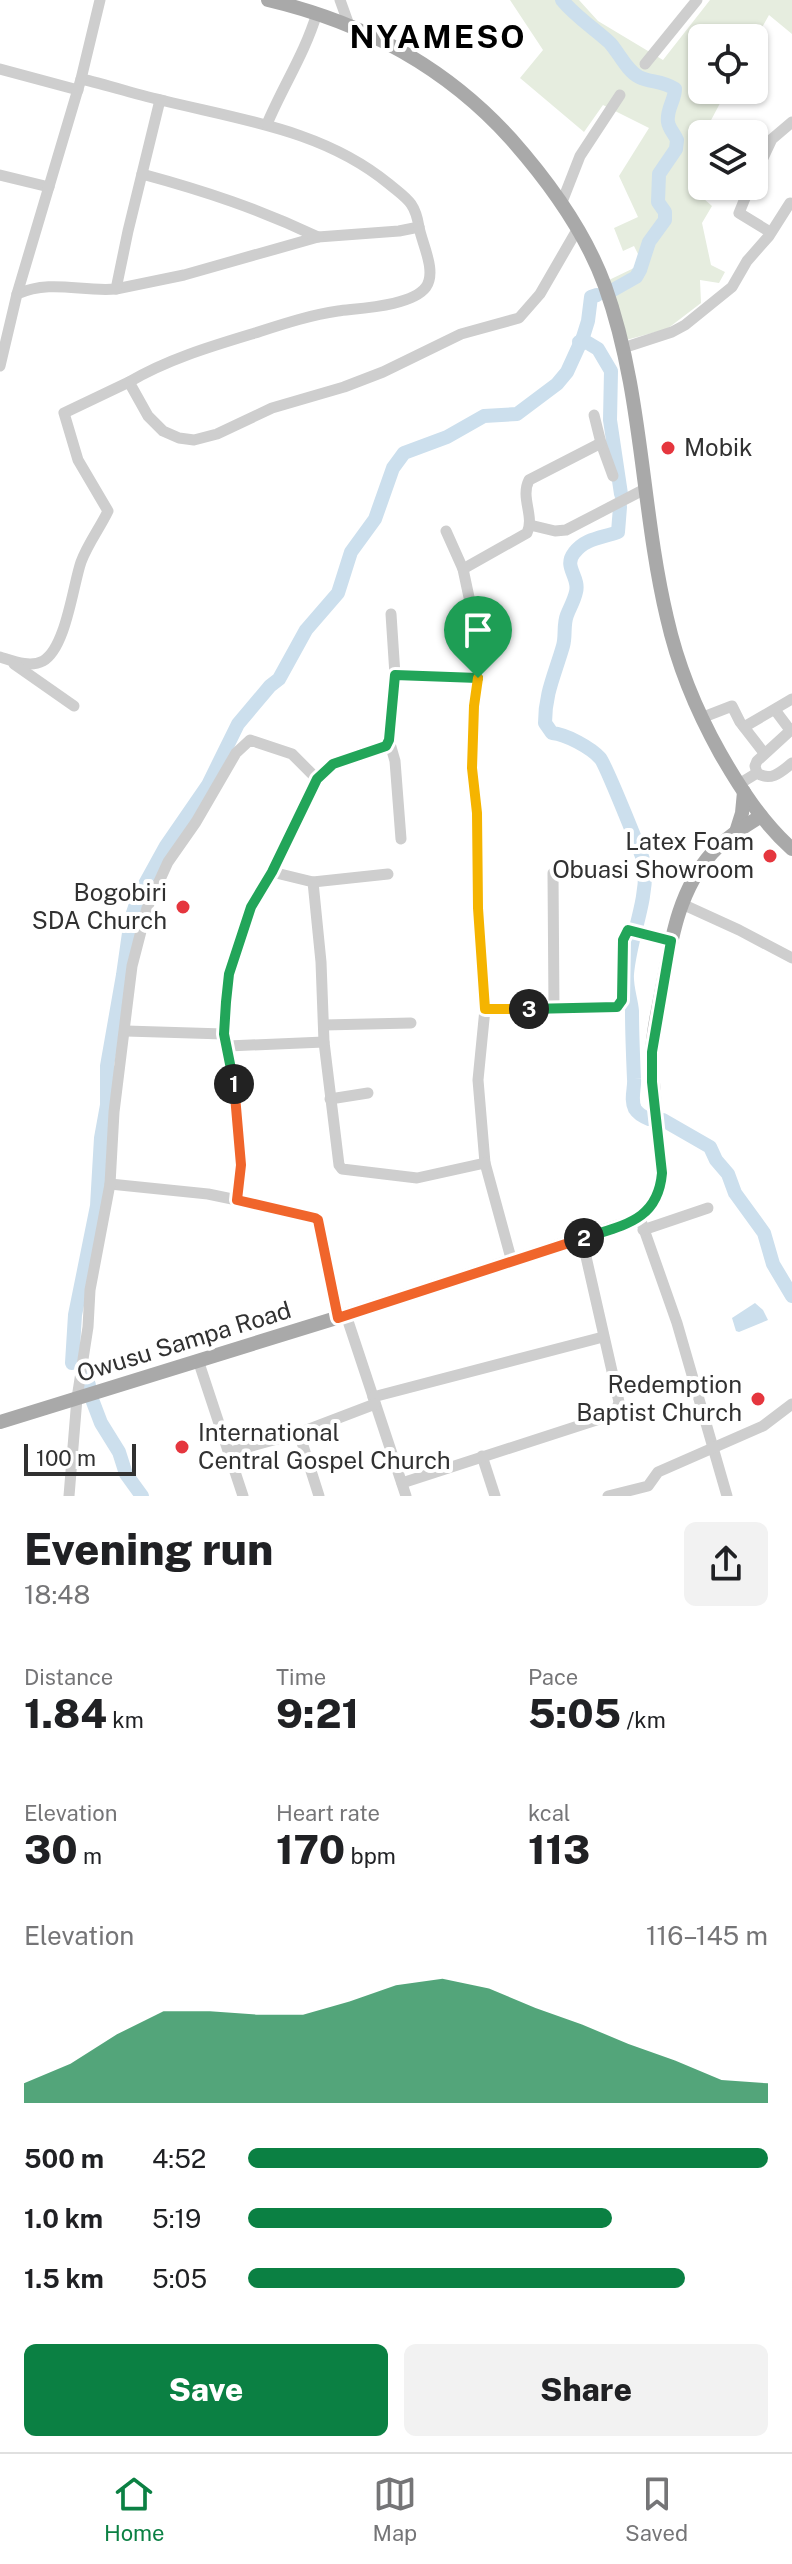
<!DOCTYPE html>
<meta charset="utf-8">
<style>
body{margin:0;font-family:"Public Sans",sans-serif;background:#f2f2f2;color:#202124;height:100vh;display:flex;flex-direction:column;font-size:30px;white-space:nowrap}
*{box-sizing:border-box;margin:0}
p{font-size:26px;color:#757577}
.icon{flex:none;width:44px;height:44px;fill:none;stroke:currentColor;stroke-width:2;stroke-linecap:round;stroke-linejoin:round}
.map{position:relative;height:1496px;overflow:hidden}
.side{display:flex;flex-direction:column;background:#fff;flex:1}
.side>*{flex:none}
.tools{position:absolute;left:688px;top:24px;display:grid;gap:16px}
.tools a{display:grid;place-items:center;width:80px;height:80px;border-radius:12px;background:#fff;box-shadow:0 2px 6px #0004;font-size:40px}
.scale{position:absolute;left:24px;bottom:20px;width:112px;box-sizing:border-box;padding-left:8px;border:4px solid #313131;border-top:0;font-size:22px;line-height:28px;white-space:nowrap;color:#313131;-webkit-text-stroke:6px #fff;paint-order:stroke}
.pin{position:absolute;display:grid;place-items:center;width:68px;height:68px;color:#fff;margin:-82px -34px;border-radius:50% 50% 50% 0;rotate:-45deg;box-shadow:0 0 8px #0007}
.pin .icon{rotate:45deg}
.km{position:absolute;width:40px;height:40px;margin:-20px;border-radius:50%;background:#222;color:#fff;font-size:22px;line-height:40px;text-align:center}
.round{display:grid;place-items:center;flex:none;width:84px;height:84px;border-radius:12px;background:#f2f2f2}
.head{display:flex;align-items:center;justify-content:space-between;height:136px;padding:0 24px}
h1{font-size:44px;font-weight:800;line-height:60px}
.metrics{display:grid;grid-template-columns:repeat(3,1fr);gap:12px;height:136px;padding:8px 24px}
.metrics div{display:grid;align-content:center}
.metrics b{font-size:40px;font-weight:800}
.metrics small{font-size:22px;font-weight:400}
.metrics p{font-size:22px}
.chart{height:224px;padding:16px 24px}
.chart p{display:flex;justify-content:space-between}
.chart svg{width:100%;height:144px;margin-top:8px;fill:#0b8043;opacity:.7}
.button{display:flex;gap:16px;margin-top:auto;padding:16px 24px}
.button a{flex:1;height:92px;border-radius:12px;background:#0b8043;color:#fff;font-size:32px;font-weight:800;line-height:92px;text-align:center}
.button a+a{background:#f2f2f2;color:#202124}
ul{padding:0 24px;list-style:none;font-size:26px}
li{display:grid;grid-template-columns:128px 96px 1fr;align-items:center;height:60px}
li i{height:20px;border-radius:10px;background:#0b8043}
.menu{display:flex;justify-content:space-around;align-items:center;height:112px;border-top:2px solid #e0e0e0;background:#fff;font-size:22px;color:#757577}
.menu a{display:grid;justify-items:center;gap:4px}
.menu .current{color:#0b8043}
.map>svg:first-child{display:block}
.green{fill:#e6eddf}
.water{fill:#ccdfed}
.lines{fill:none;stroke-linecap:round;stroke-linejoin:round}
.river{stroke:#ccdfed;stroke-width:14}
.minor{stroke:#cecece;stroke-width:11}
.major{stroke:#a9a9a9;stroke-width:14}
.split-1-casing{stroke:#fff;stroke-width:16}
.split-2-casing{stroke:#fff;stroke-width:16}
.split-3-casing{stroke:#fff;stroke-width:16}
.split-4-casing{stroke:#fff;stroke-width:16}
.split-1{stroke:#22a559;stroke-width:10}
.split-2{stroke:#f0652b;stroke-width:10}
.split-3{stroke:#22a559;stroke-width:10}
.split-4{stroke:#f5b400;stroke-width:10}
.poi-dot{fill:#e5363e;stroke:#fff;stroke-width:3}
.labels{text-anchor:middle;stroke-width:8;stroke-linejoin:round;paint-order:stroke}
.poi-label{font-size:24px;fill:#313131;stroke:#fff;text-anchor:end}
.street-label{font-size:24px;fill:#313131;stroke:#fff}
.district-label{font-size:32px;font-weight:bold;letter-spacing:2px;fill:#000;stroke:#fff}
</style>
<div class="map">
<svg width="792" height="1496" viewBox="0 0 792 1496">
<rect width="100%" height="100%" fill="#fff"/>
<polygon class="green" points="510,0 579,0 598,21 663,60 710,0 792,0 792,34 769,15 754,42 754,38 702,38 702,90 727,90 709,124 724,134 702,134 702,173 695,191 712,206 702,223 711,265 725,272 719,283 700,280 701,303 667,329 626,340 609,280 636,267 639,256 634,246 623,251 614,228 638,217 619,176 649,128 603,105 584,132 520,78 543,50"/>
<polygon class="water" points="755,1303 763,1310 768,1320 739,1332 736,1331 732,1318"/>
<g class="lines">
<g class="river">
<path d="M562,0C577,18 594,28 610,43C619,53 627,71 639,77C651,83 661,80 675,89C675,100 666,110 668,122C669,129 674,133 677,140L676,149L659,174L658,202L665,212V220L649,242L640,270L636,277L613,290"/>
<polyline points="579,342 588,343 598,349 611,371 610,420 621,494"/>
<path d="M620,507L618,532C602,538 585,538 574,553C563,567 580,577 576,592C574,601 570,607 567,615C563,625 566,636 563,646C555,674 545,693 545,723L552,733C566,734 591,748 600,758C605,763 644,859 645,866C647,904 630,937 627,974C626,987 631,999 632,1011C632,1034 633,1056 634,1079C635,1088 630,1099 635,1109C638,1114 644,1117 649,1119"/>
<polyline points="663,1120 710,1147 716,1160 728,1174 735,1193 764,1233 773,1264 792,1296"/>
<polyline points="72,1363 75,1315 97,1206 101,1138 107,1105 107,1066 123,975 131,919 139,895 166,846 208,785 238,724 270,686 279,679 306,630 338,593 351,552 375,519 393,468 404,453 447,437 484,416 517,414 557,384 567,372 583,337 588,321 591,297 597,295"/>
<polyline points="85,1375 89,1385"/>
<polyline points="93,1402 101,1423 119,1452 126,1474 142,1496"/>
</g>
<g class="minor">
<polyline points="340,0 349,25"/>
<polyline points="645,64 697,0"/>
<polyline points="0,69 78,90"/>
<path d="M81,79C109,85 137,95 165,101C243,120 325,131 389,184C407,199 415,202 419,227L399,231L318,237L184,275L116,289"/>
<path d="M267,124C283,86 305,53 317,13"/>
<path d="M142,174C205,191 259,209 318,237"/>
<polyline points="0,175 49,187"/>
<polyline points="754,177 772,139 792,122"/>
<polyline points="750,186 739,213 770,232"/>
<polyline points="562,202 580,156 620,95"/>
<path d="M419,227C422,244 437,271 426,287C412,306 361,308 338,311C310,315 283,324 255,333C212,346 168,359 129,382L148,416L163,431L179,438L194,440L217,434L272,408L344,387L383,372L461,334L519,318L540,294L577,230"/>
<path d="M17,294C52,279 80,292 116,289L128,231L160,100"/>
<polyline points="623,348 672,332 685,325 732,287 747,261 769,236 790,203"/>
<polyline points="0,366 17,294 81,79 100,0"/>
<polyline points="594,415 601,443 613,476"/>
<polyline points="530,525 555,531 566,530 645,489"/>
<polyline points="446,531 463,569 473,616 476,647 478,678 474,706 472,768 477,813 478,908 485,1009 478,1080 485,1163 512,1262"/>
<path d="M463,569L527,533C535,516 520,498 529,480L601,443"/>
<path d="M0,657C13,661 30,668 43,661C66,648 73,585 81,562C88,543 100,528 108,511L78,460L64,413L129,382"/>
<polyline points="14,664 74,706"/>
<polyline points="395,675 478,678"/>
<polyline points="775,710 790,730"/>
<polyline points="701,718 732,706 740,722 764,753"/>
<polyline points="744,727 792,699"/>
<polyline points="389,740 395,761 401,839"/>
<polyline points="757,773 755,766 757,761 792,729"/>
<path d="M317,779C322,774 326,768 331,765C347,754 380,758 389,740L395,675L391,614"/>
<path d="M739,784L757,773C771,782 781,772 792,763"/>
<polyline points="553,873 554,1009"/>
<polyline points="313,882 388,874"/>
<polyline points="682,904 739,930 792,958"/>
<polyline points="485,1009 617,1007 622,1000 623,940 628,930 671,941"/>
<polyline points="324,1025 411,1023"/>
<polyline points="126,1031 224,1034"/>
<polyline points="228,1046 324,1042"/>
<polyline points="330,1099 368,1093"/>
<path d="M110,1184L208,1194L237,1200C248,1146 233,1089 225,1035C223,1027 225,1018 226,1011C228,962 243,912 272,872L313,882L321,962L324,1042L339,1165L342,1169L417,1178L485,1163"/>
<polyline points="237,1200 283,1209 318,1220 338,1318"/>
<polyline points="640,1218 677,1323 727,1496"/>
<polyline points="643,1230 708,1208"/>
<polyline points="346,1315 406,1496"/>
<polyline points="198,1360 243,1496"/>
<polyline points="373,1397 603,1337"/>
<polyline points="230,1452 299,1433"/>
<polyline points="482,1456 495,1496"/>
<polyline points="402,1483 615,1414 619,1402 582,1239"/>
<polyline points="69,1496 77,1398 88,1327 90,1290 110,1184 114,1112 132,966 147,908 168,862 196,822 236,753 250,740 292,754 317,779 272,872"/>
<polyline points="319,1496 299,1433 375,1404"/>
<polyline points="608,1496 648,1486 658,1472 763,1426 792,1404"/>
</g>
<g class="major">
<path d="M268,0C362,22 446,67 511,139C549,182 585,231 605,286C643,392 641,509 667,618C678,667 696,710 720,753C740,788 762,822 792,849"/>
<polyline points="736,832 742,813 744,792"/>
<path d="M0,1422L346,1315L626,1224C650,1213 660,1199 662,1173C658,1134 652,1095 652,1056C652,1034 658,1011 662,989C671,941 678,891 712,853C726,837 744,827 761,816"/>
</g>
</g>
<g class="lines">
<defs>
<polyline id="split-1" points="234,1084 224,1034 226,1002 229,974 251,907 272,872 317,779 333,764 386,746 389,740 395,675 478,678"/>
<polyline id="split-2" points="234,1084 241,1165 237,1200 315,1218 318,1220 338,1318 584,1238"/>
<path id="split-3" d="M529,1009L617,1007L622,1000L623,940L628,930L671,941L652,1052V1082L662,1173C658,1221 623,1225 584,1238"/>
<polyline id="split-4" points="478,678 474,706 472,768 477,813 478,908 485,1009 529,1009"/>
</defs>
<use href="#split-1" class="split-1-casing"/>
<use href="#split-2" class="split-2-casing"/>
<use href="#split-3" class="split-3-casing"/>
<use href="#split-4" class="split-4-casing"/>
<use href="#split-1" class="split-1"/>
<use href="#split-2" class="split-2"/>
<use href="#split-3" class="split-3"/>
<use href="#split-4" class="split-4"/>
</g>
<g class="poi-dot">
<circle cx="668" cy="448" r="8"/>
<circle cx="770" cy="856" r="8"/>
<circle cx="183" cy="907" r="8"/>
<circle cx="758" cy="1399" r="8"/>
<circle cx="182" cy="1447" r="8"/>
</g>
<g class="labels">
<g class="poi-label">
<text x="684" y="456" text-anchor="start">Mobik</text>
<text x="754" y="850">Latex Foam<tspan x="754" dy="28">Obuasi Showroom</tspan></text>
<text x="167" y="901">Bogobiri<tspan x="167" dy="28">SDA Church</tspan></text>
<text x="742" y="1393">Redemption<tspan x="742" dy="28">Baptist Church</tspan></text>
<text x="198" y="1441" text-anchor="start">International<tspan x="198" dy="28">Central Gospel Church</tspan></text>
</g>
<g class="street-label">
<text transform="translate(184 1342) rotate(-17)" y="8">Owusu Sampa Road</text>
</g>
<g class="district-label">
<text x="438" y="48">NYAMESO</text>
</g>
</g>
</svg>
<div class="tools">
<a><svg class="icon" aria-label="locate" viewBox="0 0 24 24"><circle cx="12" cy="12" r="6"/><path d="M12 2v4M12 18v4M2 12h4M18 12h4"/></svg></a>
<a><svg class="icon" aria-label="layers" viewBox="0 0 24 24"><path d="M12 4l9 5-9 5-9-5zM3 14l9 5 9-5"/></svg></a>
</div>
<div class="scale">100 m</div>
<div class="pin" style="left:478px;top:678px;background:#1e9e55"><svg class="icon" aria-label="arrive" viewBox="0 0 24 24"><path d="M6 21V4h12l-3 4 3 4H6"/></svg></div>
<b class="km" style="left:234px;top:1084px">1</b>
<b class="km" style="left:584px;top:1238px">2</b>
<b class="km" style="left:529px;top:1009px">3</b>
</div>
<section class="side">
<div class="head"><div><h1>Evening run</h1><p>18:48</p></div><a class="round"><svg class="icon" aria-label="share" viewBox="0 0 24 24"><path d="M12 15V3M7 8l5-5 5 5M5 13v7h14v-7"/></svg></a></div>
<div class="metrics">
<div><p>Distance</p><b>1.84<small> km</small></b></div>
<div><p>Time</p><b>9:21</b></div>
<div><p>Pace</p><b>5:05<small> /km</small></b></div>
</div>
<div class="metrics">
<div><p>Elevation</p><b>30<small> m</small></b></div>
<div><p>Heart rate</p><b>170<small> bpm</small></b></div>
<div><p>kcal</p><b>113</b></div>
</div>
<div class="chart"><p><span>Elevation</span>116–145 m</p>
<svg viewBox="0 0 160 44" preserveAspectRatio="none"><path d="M0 44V38L10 32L20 23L30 16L40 16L50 17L60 17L70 13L80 8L90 6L100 9L110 15L120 20L130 26L140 31L150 37L160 38V44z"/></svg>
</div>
<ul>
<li><b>500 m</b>4:52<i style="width:100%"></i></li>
<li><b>1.0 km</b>5:19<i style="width:70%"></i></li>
<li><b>1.5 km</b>5:05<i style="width:84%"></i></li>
</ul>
<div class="button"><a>Save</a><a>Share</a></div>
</section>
<nav class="menu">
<a class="current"><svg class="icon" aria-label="home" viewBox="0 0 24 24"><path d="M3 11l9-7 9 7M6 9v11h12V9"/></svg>Home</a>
<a><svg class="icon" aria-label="map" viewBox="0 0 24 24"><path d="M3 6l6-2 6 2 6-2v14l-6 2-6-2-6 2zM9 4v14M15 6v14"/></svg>Map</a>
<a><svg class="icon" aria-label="saved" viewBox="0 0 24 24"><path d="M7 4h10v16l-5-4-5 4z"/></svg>Saved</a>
</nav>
